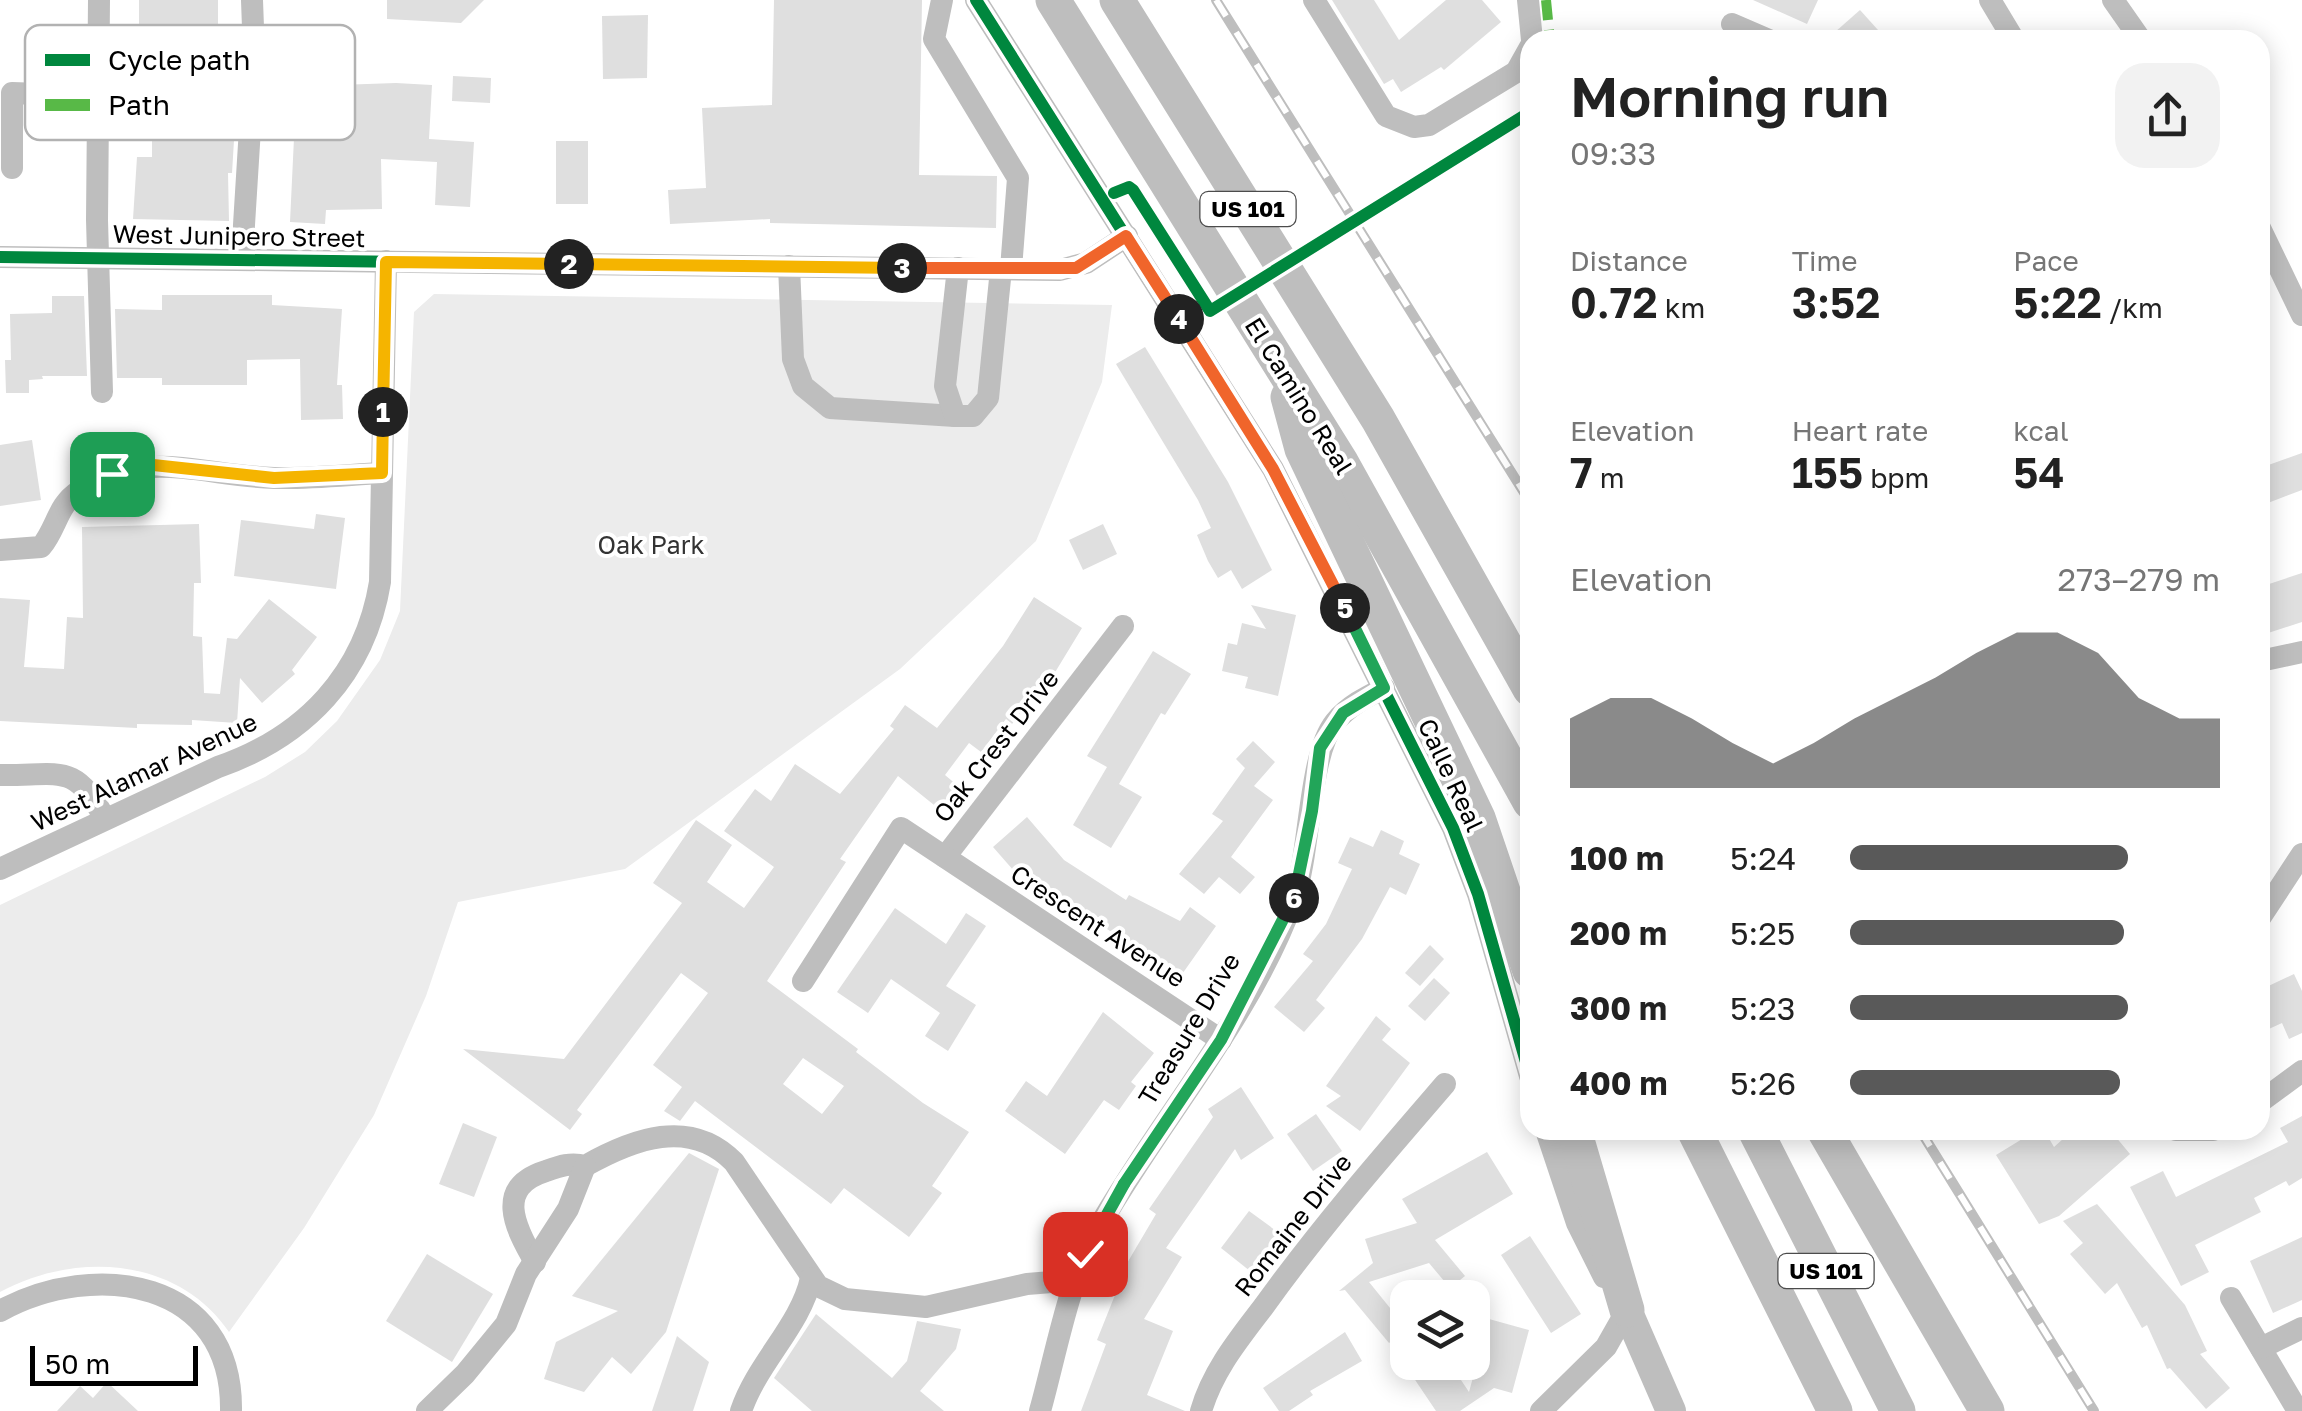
<!DOCTYPE html>
<meta charset="utf-8">
<style>
body{margin:0;font-family:"Golos Text",sans-serif;background:#f2f2f2;color:#222;height:100vh;display:flex;flex-direction:column;font-size:38px;white-space:nowrap}
*{box-sizing:border-box;margin:0}
p{font-size:32px;color:#767676}
.icon{flex:none;width:55px;height:55px;fill:none;stroke:currentColor;stroke-width:2;stroke-linecap:round;stroke-linejoin:round}
.map{position:relative;flex:1;overflow:hidden}
.panel{position:absolute;left:1520px;top:30px;width:750px;height:1110px;display:flex;flex-direction:column;background:#fff;border-radius:30px;box-shadow:0 5px 25px #0003}
.panel>*{flex:none}
.fabs{position:absolute;left:1390px;top:1280px;display:grid;gap:20px}
.fabs a{display:grid;place-items:center;width:100px;height:100px;border-radius:20px;background:#fff;box-shadow:0 5px 25px #0003;font-size:50px}
.scale{position:absolute;left:30px;bottom:25px;width:168px;box-sizing:border-box;padding-left:10px;border:5px solid #000;border-top:0;font-size:28px;line-height:35px;white-space:nowrap;color:#000;-webkit-text-stroke:8px #fff;paint-order:stroke}
.pin{position:absolute;display:grid;place-items:center;width:85px;height:85px;color:#fff;margin:-42px;border-radius:20px;box-shadow:0 5px 15px #0006}
.km{position:absolute;width:50px;height:50px;margin:-25px;border-radius:50%;background:#222;color:#fff;font-size:28px;line-height:50px;text-align:center}
.round{display:grid;place-items:center;flex:none;width:105px;height:105px;border-radius:30px;background:#f2f2f2}
.summary{display:flex;align-items:center;justify-content:space-between;height:170px;padding:0 50px}
h1{font-size:55px;font-weight:600;line-height:75px}
.figures{display:grid;grid-template-columns:repeat(3,1fr);gap:15px;height:170px;padding:10px 50px}
.figures div{display:grid;align-content:center}
.figures b{font-size:42px;font-weight:600}
.figures small{font-size:28px;font-weight:400}
.figures p{font-size:28px}
.chart{height:280px;padding:20px 50px}
.chart p{display:flex;justify-content:space-between}
.chart svg{width:100%;height:180px;margin-top:10px;fill:#595959;opacity:.7}
ul{padding:0 50px;list-style:none;font-size:32px}
li{display:grid;grid-template-columns:160px 120px 1fr;align-items:center;height:75px}
li i{height:25px;border-radius:12px;background:#595959}
.map>svg:first-child{display:block}
.green{fill:#ececec}
.building{fill:#dfdfdf;fill-rule:evenodd}
.lines{fill:none;stroke-linecap:round;stroke-linejoin:round}
.minor{stroke:#bebebe;stroke-width:22}
.major{stroke:#bebebe;stroke-width:30}
.highway{stroke:#bebebe;stroke-width:35}
.rail-casing{stroke:#bebebe;stroke-width:10}
.rail{stroke:#fff;stroke-width:6;stroke-dasharray:19;stroke-linecap:butt}
.quiet{stroke:#58b947;stroke-width:10;stroke-dasharray:20 10;stroke-linecap:butt}
.cycleway-casing{stroke:#fff;stroke-width:19}
.cycleway{stroke:#00873e;stroke-width:12}
.split-1-casing{stroke:#fff;stroke-width:20}
.split-2-casing{stroke:#fff;stroke-width:20}
.split-3-casing{stroke:#fff;stroke-width:20}
.split-4-casing{stroke:#fff;stroke-width:20}
.split-5-casing{stroke:#fff;stroke-width:20}
.split-6-casing{stroke:#fff;stroke-width:20}
.split-7-casing{stroke:#fff;stroke-width:20}
.split-8-casing{stroke:#fff;stroke-width:20}
.split-1{stroke:#f5b400;stroke-width:12}
.split-2{stroke:#f5b400;stroke-width:12}
.split-3{stroke:#f5b400;stroke-width:12}
.split-4{stroke:#f0652b;stroke-width:12}
.split-5{stroke:#f0652b;stroke-width:12}
.split-6{stroke:#22a559;stroke-width:12}
.split-7{stroke:#22a559;stroke-width:12}
.split-8{stroke:#22a559;stroke-width:12}
.labels{text-anchor:middle;stroke-width:8;stroke-linejoin:round;paint-order:stroke}
.shield{fill:#fff;stroke:#4c4c4c;stroke-width:2.5}
.shield-label{font-size:22px;font-weight:bold;fill:#000}
.street-label{font-size:25px;fill:#000;stroke:#fff}
.park-label{font-size:25px;fill:#333;stroke:#fff}
.key{fill:#fff;stroke:#b2b2b2;stroke-width:2.5}
.key-label{font-size:28px;fill:#000}
</style>
<div class="map">
<svg width="2302" height="1411" viewBox="0 0 2302 1411">
<rect width="100%" height="100%" fill="#fff"/>
<path class="green" d="M434,294L1112,305L1102,382L1036,541L900,669L625,869L458,902L426,996L374,1115L304,1228L229,1332C178,1257 76,1251 0,1292V905L265,777L305,752L337,721L380,660L400,611L414,312Z"/>
<g class="building">
<polygon points="139,0 218,0 218,61 198,61 195,101 211,102 208,140 234,140 232,173 228,173 229,221 133,219 137,157 152,157 152,117 143,117 147,61 139,61"/>
<polygon points="387,0 484,0 461,23 387,19"/>
<polygon points="774,0 922,0 919,175 997,176 996,228 770,223 770,219 670,224 668,190 706,188 702,108 772,105"/>
<polygon points="1332,0 1374,0 1399,40 1446,0 1482,0 1501,22 1444,70 1441,67 1401,92 1393,79 1384,84"/>
<polygon points="1753,0 1818,0 1807,24"/>
<polygon points="1860,10 1887,40 1826,40"/>
<polygon points="648,15 647,78 603,79 602,16"/>
<polygon points="453,76 491,78 490,103 452,101"/>
<polygon points="396,83 432,85 429,139 474,142 470,207 435,205 437,162 381,159 382,209 326,210 325,224 290,222 294,138 338,141 338,85"/>
<rect x="556" y="141" width="32" height="63"/>
<polygon points="162,295 272,295 272,305 342,309 337,385 342,385 343,419 301,420 300,359 247,360 247,385 162,385 162,378 117,378 115,309 162,310"/>
<polygon points="52,296 84,296 87,376 42,376 43,379 29,380 29,393 6,393 5,360 11,360 10,314 52,313"/>
<polygon points="1145,347 1228,482 1272,570 1242,589 1231,570 1218,578 1208,561 1197,535 1211,528 1198,500 1116,364"/>
<polygon points="32,440 41,500 0,506 0,445"/>
<polygon points="2302,453 2302,490 2260,506 2260,468"/>
<polygon points="316,514 345,518 336,589 234,576 241,520 314,529"/>
<polygon points="199,524 201,583 194,583 193,636 202,637 204,693 220,694 227,638 237,639 269,599 317,637 292,670 295,674 262,703 240,678 237,723 192,720 192,725 137,724 137,728 0,721 0,598 30,600 24,667 64,669 67,617 83,618 82,527"/>
<polygon points="1103,524 1117,554 1083,570 1069,540"/>
<polygon points="2302,573 2302,622 2265,634 2260,619 2260,587"/>
<path d="M1034,597L1082,628L1054,674L1012,724L1006,719L981,752L969,743L945,775L958,786L939,809L898,776L840,859L846,862L767,981L858,1049L856,1052L923,1103L969,1132L932,1186L942,1193L909,1237L844,1188L831,1204L695,1101L680,1121L664,1111L682,1087L653,1065L708,993L681,973L577,1110L582,1114L570,1130L463,1049L564,1059L682,903L653,883L696,820L732,845L707,882L744,908L774,867L724,831L755,789L771,801L795,764L840,794L894,729L890,726L905,705L937,728L1003,646ZM803,1058L844,1086L822,1114L783,1084Z"/>
<polygon points="1251,605 1296,615 1278,696 1245,688 1248,677 1222,671 1228,643 1237,645 1242,623 1266,629"/>
<polygon points="1153,651 1191,674 1165,715 1161,713 1119,784 1142,797 1111,848 1073,825 1107,767 1087,756"/>
<polygon points="1253,741 1275,762 1254,786 1273,800 1231,857 1255,877 1240,894 1219,877 1204,894 1179,874 1223,821 1212,814 1245,768 1236,759"/>
<polygon points="1027,817 1064,860 1126,900 1129,895 1180,921 1190,907 1216,926 1173,987 1147,968 1156,955 1110,931 1016,869 1014,871 993,847"/>
<polygon points="1381,830 1404,841 1399,854 1420,864 1406,895 1390,887 1362,939 1316,1000 1325,1008 1304,1032 1274,1007 1313,961 1303,954 1326,924 1352,869 1338,863 1350,837 1373,847"/>
<polygon points="895,908 946,944 966,913 986,926 946,986 976,1005 948,1051 925,1036 940,1013 891,979 868,1013 837,992"/>
<polygon points="1430,945 1444,959 1420,986 1405,973"/>
<polygon points="2294,974 2302,991 2302,1033 2289,1039 2282,1023 2260,1033 2260,990"/>
<polygon points="1434,978 1450,993 1425,1021 1408,1006"/>
<polygon points="1103,1012 1154,1053 1131,1082 1136,1086 1119,1110 1104,1100 1065,1154 1005,1111 1026,1081 1047,1096"/>
<polygon points="1376,1016 1391,1029 1382,1040 1410,1063 1360,1131 1326,1106 1341,1096 1326,1086"/>
<polygon points="1241,1087 1274,1138 1241,1160 1235,1149 1166,1248 1182,1257 1144,1319 1173,1331 1147,1395 1185,1411 1081,1411 1106,1344 1097,1340 1115,1295 1110,1292 1156,1214 1149,1209 1213,1117 1208,1109"/>
<polygon points="1316,1114 1342,1151 1313,1171 1287,1134"/>
<polygon points="2302,1116 2302,1178 2289,1186 2286,1181 2254,1198 2261,1212 2195,1245 2209,1272 2181,1286 2130,1187 2163,1171 2176,1197 2288,1142 2280,1128"/>
<polygon points="463,1123 497,1137 474,1197 439,1184"/>
<polygon points="2037,1130 2044,1130 2054,1147 2073,1130 2110,1130 2130,1154 2059,1216 2039,1224 1996,1155"/>
<polygon points="1487,1152 1513,1194 1435,1240 1465,1276 1450,1288 1429,1263 1369,1282 1407,1329 1389,1343 1345,1290 1339,1291 1373,1263 1365,1239 1417,1223 1402,1199"/>
<polygon points="689,1153 719,1169 666,1332 631,1374 612,1357 584,1392 544,1379 556,1342 618,1311 572,1296"/>
<polygon points="2097,1204 2185,1305 2207,1351 2200,1354 2230,1388 2206,1409 2170,1368 2167,1369 2147,1325 2142,1328 2117,1283 2105,1294 2070,1254 2083,1243 2063,1221"/>
<polygon points="1249,1211 1279,1233 1250,1271 1221,1248"/>
<polygon points="1530,1236 1581,1314 1551,1333 1501,1255"/>
<polygon points="2302,1237 2302,1300 2273,1313 2250,1261"/>
<polygon points="427,1254 493,1294 452,1362 386,1321"/>
<polygon points="816,1314 892,1378 907,1361 917,1321 961,1329 956,1349 920,1391 944,1411 812,1411 774,1378"/>
<polygon points="1489,1319 1529,1330 1512,1393 1494,1388 1460,1411 1436,1411 1403,1362 1449,1362 1469,1392"/>
<polygon points="1345,1332 1362,1361 1310,1391 1313,1395 1289,1411 1279,1411 1263,1388"/>
<polygon points="677,1336 709,1362 693,1411 652,1411"/>
<polygon points="107,1382 138,1411 57,1411 80,1386 93,1398"/>
</g>
<g class="lines">
<g class="minor">
<polyline points="99,0 97,220 102,392"/>
<polyline points="252,0 254,55"/>
<polyline points="942,0 934,39 1018,178 1011,269"/>
<polyline points="976,0 1273,469 1453,828 1478,894 1530,1076"/>
<polyline points="1314,0 1386,116 1414,127 1429,125 1516,72 1530,47"/>
<polyline points="1528,0 1532,40"/>
<polyline points="1990,0 2014,40"/>
<polyline points="2113,0 2141,40"/>
<polyline points="1732,24 1769,40"/>
<polyline points="12,168 12,93 98,96"/>
<polyline points="2260,228 2302,315"/>
<polyline points="0,257 1060,270 1086,263 1127,236"/>
<polyline points="242,257 251,112"/>
<polyline points="789,266 793,359 803,386 830,408 955,416"/>
<polyline points="958,268 945,386 955,416 973,416 988,398 1001,269"/>
<path d="M0,550L41,547C57,528 57,505 79,491C141,447 205,476 274,478C309,479 346,475 382,473"/>
<polyline points="2260,661 2302,652"/>
<path d="M0,775C60,776 74,761 105,819"/>
<polyline points="945,857 1123,626"/>
<path d="M0,869L218,767C305,737 365,674 380,582L386,261"/>
<polyline points="2260,918 2302,854"/>
<polyline points="803,981 901,828 1221,1040"/>
<polyline points="2260,1102 2302,1071"/>
<polyline points="1546,1130 1577,1223 1604,1277"/>
<polyline points="2176,1130 2213,1130"/>
<path d="M535,1262C514,1226 495,1187 546,1171C560,1166 571,1162 585,1166C633,1139 690,1117 734,1162L818,1286L845,1299L926,1307L1027,1284L1076,1280"/>
<polyline points="2231,1298 2298,1411"/>
<path d="M0,1311C95,1259 233,1279 231,1411"/>
<polyline points="2261,1348 2302,1328"/>
<polyline points="427,1411 465,1374 506,1324 526,1274 568,1209 585,1166"/>
<path d="M741,1411C757,1363 801,1325 811,1278"/>
<path d="M1040,1411C1056,1354 1068,1282 1097,1230C1159,1120 1251,1018 1294,898C1311,851 1308,756 1335,722C1348,706 1366,697 1384,688"/>
<path d="M1201,1411C1213,1370 1239,1339 1264,1306C1320,1228 1382,1157 1445,1084"/>
<polyline points="1541,1411 1606,1347 1627,1310 1621,1304"/>
</g>
<polyline class="major" points="1627,1310 1671,1411"/>
<g class="highway">
<polyline points="1053,0 1341,462 1530,802"/>
<polyline points="1117,0 1378,419 1530,689"/>
<polyline points="1288,397 1302,449 1478,818 1530,971"/>
<polyline points="1574,1130 1627,1310"/>
<polyline points="1694,1130 1835,1411"/>
<polyline points="1755,1130 1898,1411"/>
<polyline points="1824,1130 1987,1411"/>
</g>
<defs>
<g id="rail">
<polyline points="1216,0 1530,502"/>
<polyline points="1920,1130 2094,1411"/>
</g>
</defs>
<use href="#rail" class="rail-casing"/>
<use href="#rail" class="rail"/>
<polyline class="quiet" points="1546,0 1550,40"/>
<defs>
<g id="cycleway">
<polyline points="976,0 1273,469 1453,828 1478,894 1530,1076"/>
<polyline points="1114,193 1129,187 1133,190 1210,311 1530,112"/>
<polyline points="0,257 1060,270 1086,263 1127,236"/>
</g>
</defs>
<use href="#cycleway" class="cycleway-casing"/>
<use href="#cycleway" class="cycleway"/>
</g>
<g class="lines">
<defs>
<polyline id="split-1" points="112,474 144,464 274,478 382,473 383,412"/>
<polyline id="split-2" points="383,412 386,262 569,264"/>
<polyline id="split-3" points="569,264 902,268"/>
<polyline id="split-4" points="902,268 1076,268 1126,236 1179,319"/>
<polyline id="split-5" points="1179,319 1273,469 1345,608"/>
<polyline id="split-6" points="1294,898 1312,811 1320,748 1343,713 1384,688 1345,608"/>
<polyline id="split-7" points="1124,1184 1221,1040 1294,898"/>
<polyline id="split-8" points="1085,1254 1124,1184"/>
</defs>
<use href="#split-1" class="split-1-casing"/>
<use href="#split-2" class="split-2-casing"/>
<use href="#split-3" class="split-3-casing"/>
<use href="#split-4" class="split-4-casing"/>
<use href="#split-5" class="split-5-casing"/>
<use href="#split-6" class="split-6-casing"/>
<use href="#split-7" class="split-7-casing"/>
<use href="#split-8" class="split-8-casing"/>
<use href="#split-1" class="split-1"/>
<use href="#split-2" class="split-2"/>
<use href="#split-3" class="split-3"/>
<use href="#split-4" class="split-4"/>
<use href="#split-5" class="split-5"/>
<use href="#split-6" class="split-6"/>
<use href="#split-7" class="split-7"/>
<use href="#split-8" class="split-8"/>
</g>
<g class="labels">
<g class="shield">
<rect x="1200.5" y="192" width="95" height="34" rx="8"/>
<rect x="1778.5" y="1254" width="95" height="34" rx="8"/>
</g>
<g class="shield-label">
<text x="1248" y="217">US 101</text>
<text x="1826" y="1279">US 101</text>
</g>
<g class="street-label">
<text transform="translate(239 236) rotate(1)" y="9">West Junipero Street</text>
<text transform="translate(1299 396) rotate(58)" y="9">El Camino Real</text>
<text transform="translate(996 746) rotate(-52)" y="9">Oak Crest Drive</text>
<text transform="translate(144 772) rotate(-25)" y="9">West Alamar Avenue</text>
<text transform="translate(1451 775) rotate(65)" y="9">Calle Real</text>
<text transform="translate(1098 926) rotate(33)" y="9">Crescent Avenue</text>
<text transform="translate(1189 1029) rotate(-59)" y="9">Treasure Drive</text>
<text transform="translate(1293 1225) rotate(-52)" y="9">Romaine Drive</text>
</g>
<g class="park-label">
<text x="651" y="554">Oak Park</text>
</g>
</g>
<rect x="25" y="25" width="330" height="115" rx="15" class="key"/>
<rect x="45" y="54" width="45" height="12" fill="#00873e"/>
<rect x="45" y="99" width="45" height="12" fill="#58b947"/>
<g class="key-label">
<text x="108" y="70">Cycle path</text>
<text x="108" y="115">Path</text>
</g>
</svg>
<div class="fabs">
<a><svg class="icon" aria-label="layers" viewBox="0 0 24 24"><path d="M12 4l9 5-9 5-9-5zM3 14l9 5 9-5"/></svg></a>
</div>
<div class="scale">50 m</div>
<div class="pin" style="left:112px;top:474px;background:#1e9e55"><svg class="icon" aria-label="arrive" viewBox="0 0 24 24"><path d="M6 21V4h12l-3 4 3 4H6"/></svg></div>
<div class="pin" style="left:1085px;top:1254px;background:#d93025"><svg class="icon" aria-label="check" viewBox="0 0 24 24"><path d="M5 12l5 5 9-10"/></svg></div>
<b class="km" style="left:383px;top:412px">1</b>
<b class="km" style="left:569px;top:264px">2</b>
<b class="km" style="left:902px;top:268px">3</b>
<b class="km" style="left:1179px;top:319px">4</b>
<b class="km" style="left:1345px;top:608px">5</b>
<b class="km" style="left:1294px;top:898px">6</b>
<section class="panel">
<div class="summary"><div><h1>Morning run</h1><p>09:33</p></div><a class="round"><svg class="icon" aria-label="share" viewBox="0 0 24 24"><path d="M12 15V3M7 8l5-5 5 5M5 13v7h14v-7"/></svg></a></div>
<div class="figures">
<div><p>Distance</p><b>0.72<small> km</small></b></div>
<div><p>Time</p><b>3:52</b></div>
<div><p>Pace</p><b>5:22<small> /km</small></b></div>
</div>
<div class="figures">
<div><p>Elevation</p><b>7<small> m</small></b></div>
<div><p>Heart rate</p><b>155<small> bpm</small></b></div>
<div><p>kcal</p><b>54</b></div>
</div>
<div class="chart"><p><span>Elevation</span>273–279 m</p>
<svg viewBox="0 0 160 44" preserveAspectRatio="none"><path d="M0 44V27L10 22L20 22L30 27L40 33L50 38L60 33L70 27L80 22L90 17L100 11L110 6L120 6L130 11L140 22L150 27L160 27V44z"/></svg>
</div>
<ul>
<li><b>100 m</b>5:24<i style="width:75%"></i></li>
<li><b>200 m</b>5:25<i style="width:74%"></i></li>
<li><b>300 m</b>5:23<i style="width:75%"></i></li>
<li><b>400 m</b>5:26<i style="width:73%"></i></li>
</ul>
</section>
</div>
